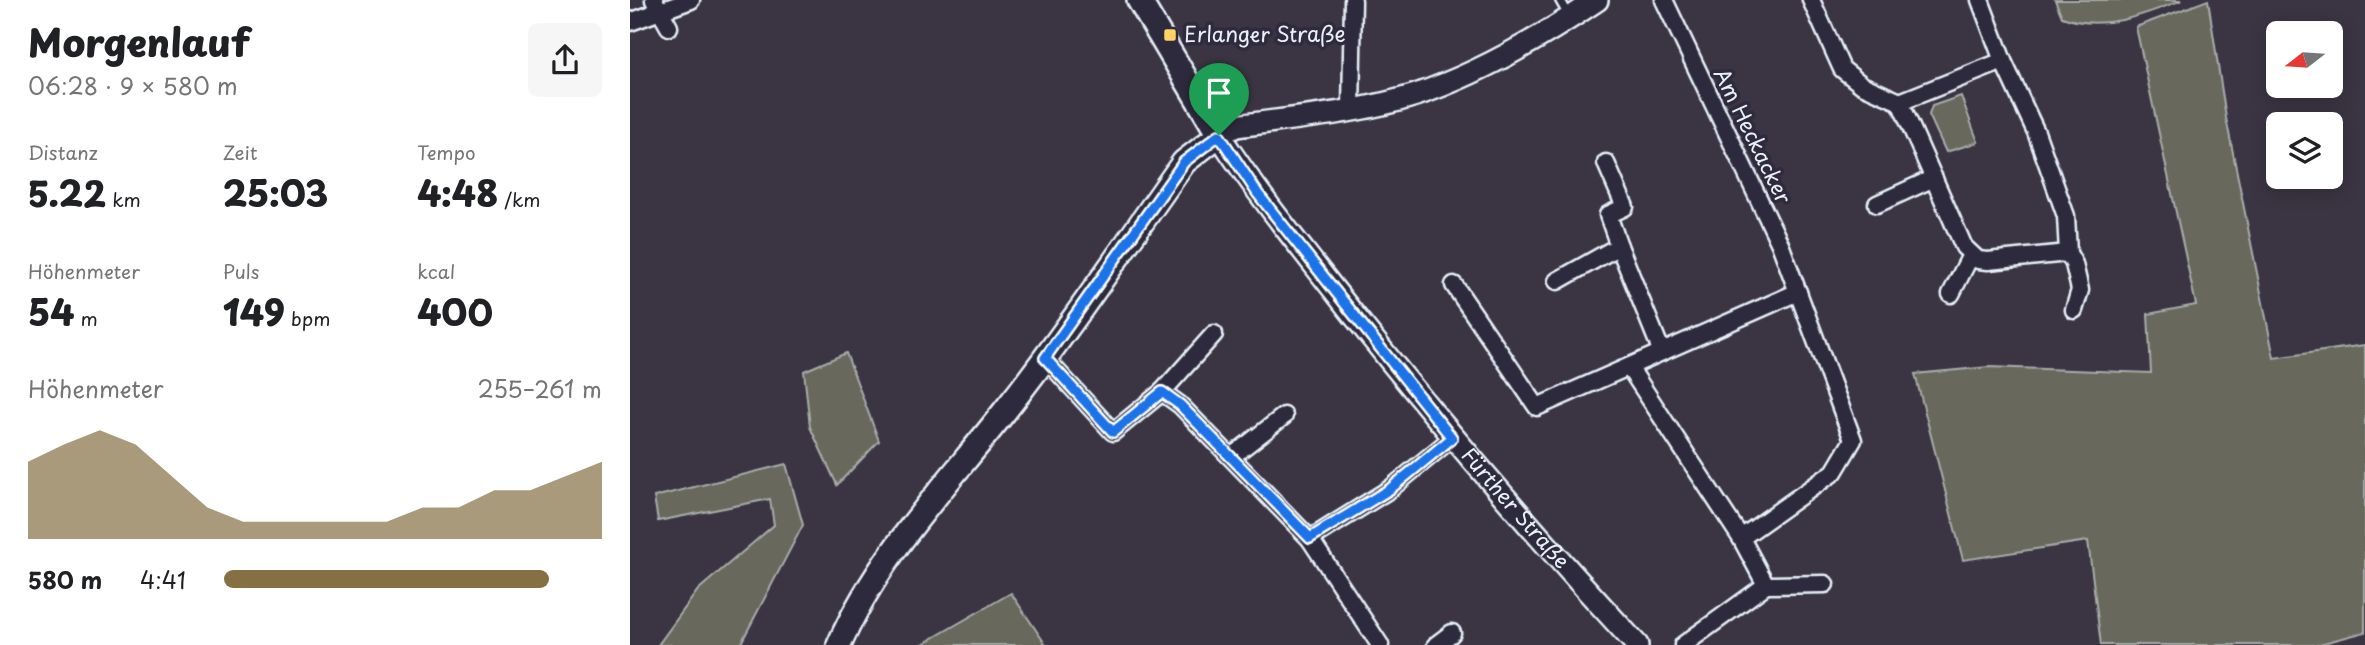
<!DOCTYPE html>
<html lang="de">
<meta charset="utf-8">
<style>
body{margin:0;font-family:"Playpen Sans",sans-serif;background:#f6f6f6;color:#202124;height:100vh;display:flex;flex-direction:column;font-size:26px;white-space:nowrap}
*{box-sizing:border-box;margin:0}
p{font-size:23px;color:#757577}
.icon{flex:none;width:38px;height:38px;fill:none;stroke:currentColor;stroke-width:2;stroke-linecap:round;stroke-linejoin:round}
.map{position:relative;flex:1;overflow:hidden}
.details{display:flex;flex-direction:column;background:#fff;width:630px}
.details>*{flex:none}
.needle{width:46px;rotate:253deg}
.fabs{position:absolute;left:1636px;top:21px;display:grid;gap:14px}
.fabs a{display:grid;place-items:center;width:77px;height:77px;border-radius:10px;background:#fff;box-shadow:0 4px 18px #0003;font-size:35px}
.pin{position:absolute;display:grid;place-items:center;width:60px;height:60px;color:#fff;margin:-72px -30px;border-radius:50% 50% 50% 0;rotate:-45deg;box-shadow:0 0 7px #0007}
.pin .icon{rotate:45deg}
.round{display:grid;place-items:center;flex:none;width:74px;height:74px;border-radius:10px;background:#f6f6f6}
.summary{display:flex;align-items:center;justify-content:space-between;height:119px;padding:0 28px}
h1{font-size:38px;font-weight:800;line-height:52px}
.metrics{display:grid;grid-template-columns:repeat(3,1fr);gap:10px;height:119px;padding:7px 28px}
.metrics div{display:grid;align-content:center}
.metrics b{font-size:35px;font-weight:800}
.metrics small{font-size:19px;font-weight:400}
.metrics p{font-size:19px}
.chart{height:196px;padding:14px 28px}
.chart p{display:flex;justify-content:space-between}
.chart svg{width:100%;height:126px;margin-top:7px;fill:#847042;opacity:.7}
ul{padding:0 28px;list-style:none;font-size:23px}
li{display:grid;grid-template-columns:112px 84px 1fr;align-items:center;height:52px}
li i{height:18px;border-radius:9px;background:#847042}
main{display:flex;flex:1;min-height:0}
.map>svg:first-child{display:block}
.green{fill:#68695b;stroke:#a8adaa;stroke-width:2}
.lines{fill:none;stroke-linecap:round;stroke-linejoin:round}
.service-casing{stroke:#e8f1f8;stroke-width:13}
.minor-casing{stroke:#e8f1f8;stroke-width:21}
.tertiary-casing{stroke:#e8f1f8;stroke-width:26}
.secondary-casing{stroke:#e8f1f8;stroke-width:28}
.service{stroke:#2f2a3d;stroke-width:8}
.minor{stroke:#2f2a3d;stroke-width:16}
.tertiary{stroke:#2f2a3d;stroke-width:21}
.secondary{stroke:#2f2a3d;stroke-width:23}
.route-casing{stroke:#fff;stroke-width:14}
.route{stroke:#1a73e8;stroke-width:9}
.poi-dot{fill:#ffd166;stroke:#2f2a3d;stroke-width:2.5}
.labels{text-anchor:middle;stroke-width:7;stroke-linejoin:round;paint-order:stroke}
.poi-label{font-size:21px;fill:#e8f1f8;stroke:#2f2a3d;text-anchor:start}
.street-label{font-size:21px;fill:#e8f1f8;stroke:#2f2a3d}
</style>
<main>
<section class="details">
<div class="summary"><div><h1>Morgenlauf</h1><p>06:28 · 9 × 580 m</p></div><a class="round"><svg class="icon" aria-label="share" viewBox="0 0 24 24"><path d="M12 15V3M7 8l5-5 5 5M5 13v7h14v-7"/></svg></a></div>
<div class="metrics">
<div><p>Distanz</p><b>5.22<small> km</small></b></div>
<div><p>Zeit</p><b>25:03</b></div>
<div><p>Tempo</p><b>4:48<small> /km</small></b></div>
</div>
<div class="metrics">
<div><p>Höhenmeter</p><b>54<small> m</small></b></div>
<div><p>Puls</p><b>149<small> bpm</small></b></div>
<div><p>kcal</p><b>400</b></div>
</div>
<div class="chart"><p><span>Höhenmeter</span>255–261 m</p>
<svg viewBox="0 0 160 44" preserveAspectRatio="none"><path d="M0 44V17L10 11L20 6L30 11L40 22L50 33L60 38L70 38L80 38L90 38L100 38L110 33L120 33L130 27L140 27L150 22L160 17V44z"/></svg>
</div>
<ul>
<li><b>580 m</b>4:41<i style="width:86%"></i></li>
</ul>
</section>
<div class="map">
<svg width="1735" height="645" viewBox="0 0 1735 645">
<rect width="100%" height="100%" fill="#3b3543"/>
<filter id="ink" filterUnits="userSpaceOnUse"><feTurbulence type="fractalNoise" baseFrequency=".0143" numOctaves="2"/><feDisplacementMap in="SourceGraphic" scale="14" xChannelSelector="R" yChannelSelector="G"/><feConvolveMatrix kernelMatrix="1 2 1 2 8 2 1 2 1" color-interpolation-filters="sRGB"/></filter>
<g filter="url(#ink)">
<g class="green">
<path d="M1425,0H1552C1514,15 1472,32 1432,17Z"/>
<polygon points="1578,0 1596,118 1644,358 1735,345 1735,632 1686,645 1471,645 1458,541 1333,560 1285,374 1359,367 1521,373 1518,314 1566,305 1506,27"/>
<polygon points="1331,96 1348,142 1316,152 1299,115 1302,106"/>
<polygon points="216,353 249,441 207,485 180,427 174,371"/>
<polygon points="156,464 173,525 110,645 28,645 68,590 144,525 140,499 28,521 24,497"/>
<polygon points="381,593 416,645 291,645"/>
</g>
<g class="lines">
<defs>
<polyline id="service" points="930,0 939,16"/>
<g id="minor">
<polyline points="24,0 39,27"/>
<polyline points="1034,0 1150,244 1223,440 1204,472 1111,538"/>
<polyline points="1181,0 1212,69 1232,85 1270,102 1334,247 1348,260 1358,261 1438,253"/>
<polyline points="1350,0 1373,61 1406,132 1436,216 1438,253 1444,264 1450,290 1444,310"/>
<polyline points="0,22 61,0"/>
<polyline points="1270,102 1373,61"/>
<polyline points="721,110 723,0"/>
<polyline points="976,163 995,207 978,215 989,246"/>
<polyline points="1247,204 1304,178"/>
<polyline points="927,281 989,246 1031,350"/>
<polyline points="824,285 907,407 1168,292"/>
<polyline points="1321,294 1341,255"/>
<polyline points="415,358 483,432 532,392 550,405 680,539 750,645"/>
<polyline points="999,367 1111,538 1136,585 1053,645"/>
<polyline points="532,392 584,334"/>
<polyline points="601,457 654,416"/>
<polyline points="680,539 760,489 822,438"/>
<polyline points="1136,585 1195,584"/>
<polyline points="806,645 822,633"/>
</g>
<g id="tertiary">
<path id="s1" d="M967,0C911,38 851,73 786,95C729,113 665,118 606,126L589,135C630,198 677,255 723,314C813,428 908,538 1007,645"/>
</g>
<path id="secondary" d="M209,645C248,556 315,487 374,412C438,331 495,245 554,162L589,135L509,0"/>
</defs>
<use href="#service" class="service-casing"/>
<use href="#minor" class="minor-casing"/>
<use href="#tertiary" class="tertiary-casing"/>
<use href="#secondary" class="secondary-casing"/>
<use href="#service" class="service"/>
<use href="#minor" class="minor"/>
<use href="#tertiary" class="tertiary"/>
<use href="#secondary" class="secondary"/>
</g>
</g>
<g class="lines" filter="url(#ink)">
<defs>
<polygon id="route" points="589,135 628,194 822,438 760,489 680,538 550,405 532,392 483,432 415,358 554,162"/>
</defs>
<use href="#route" class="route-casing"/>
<use href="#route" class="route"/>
</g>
<rect class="poi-dot" x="533" y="28" width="14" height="14" rx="3.5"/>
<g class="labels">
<g class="poi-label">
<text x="554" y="42">Erlanger Straße</text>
</g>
<g class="street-label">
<text transform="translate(1122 136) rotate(64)" y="7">Am Heckacker</text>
<text dy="7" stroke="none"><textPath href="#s1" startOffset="884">Fürther Straße</textPath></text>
</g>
</g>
</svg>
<div class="fabs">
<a><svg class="needle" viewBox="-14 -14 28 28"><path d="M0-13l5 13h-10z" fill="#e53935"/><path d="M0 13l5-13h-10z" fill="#757577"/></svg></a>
<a><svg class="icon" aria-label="layers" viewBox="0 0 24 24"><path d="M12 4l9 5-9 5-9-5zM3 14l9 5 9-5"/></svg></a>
</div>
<div class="pin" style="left:589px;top:135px;background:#1e9e55"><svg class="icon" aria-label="arrive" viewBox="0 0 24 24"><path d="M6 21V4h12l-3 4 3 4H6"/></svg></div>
</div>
</main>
